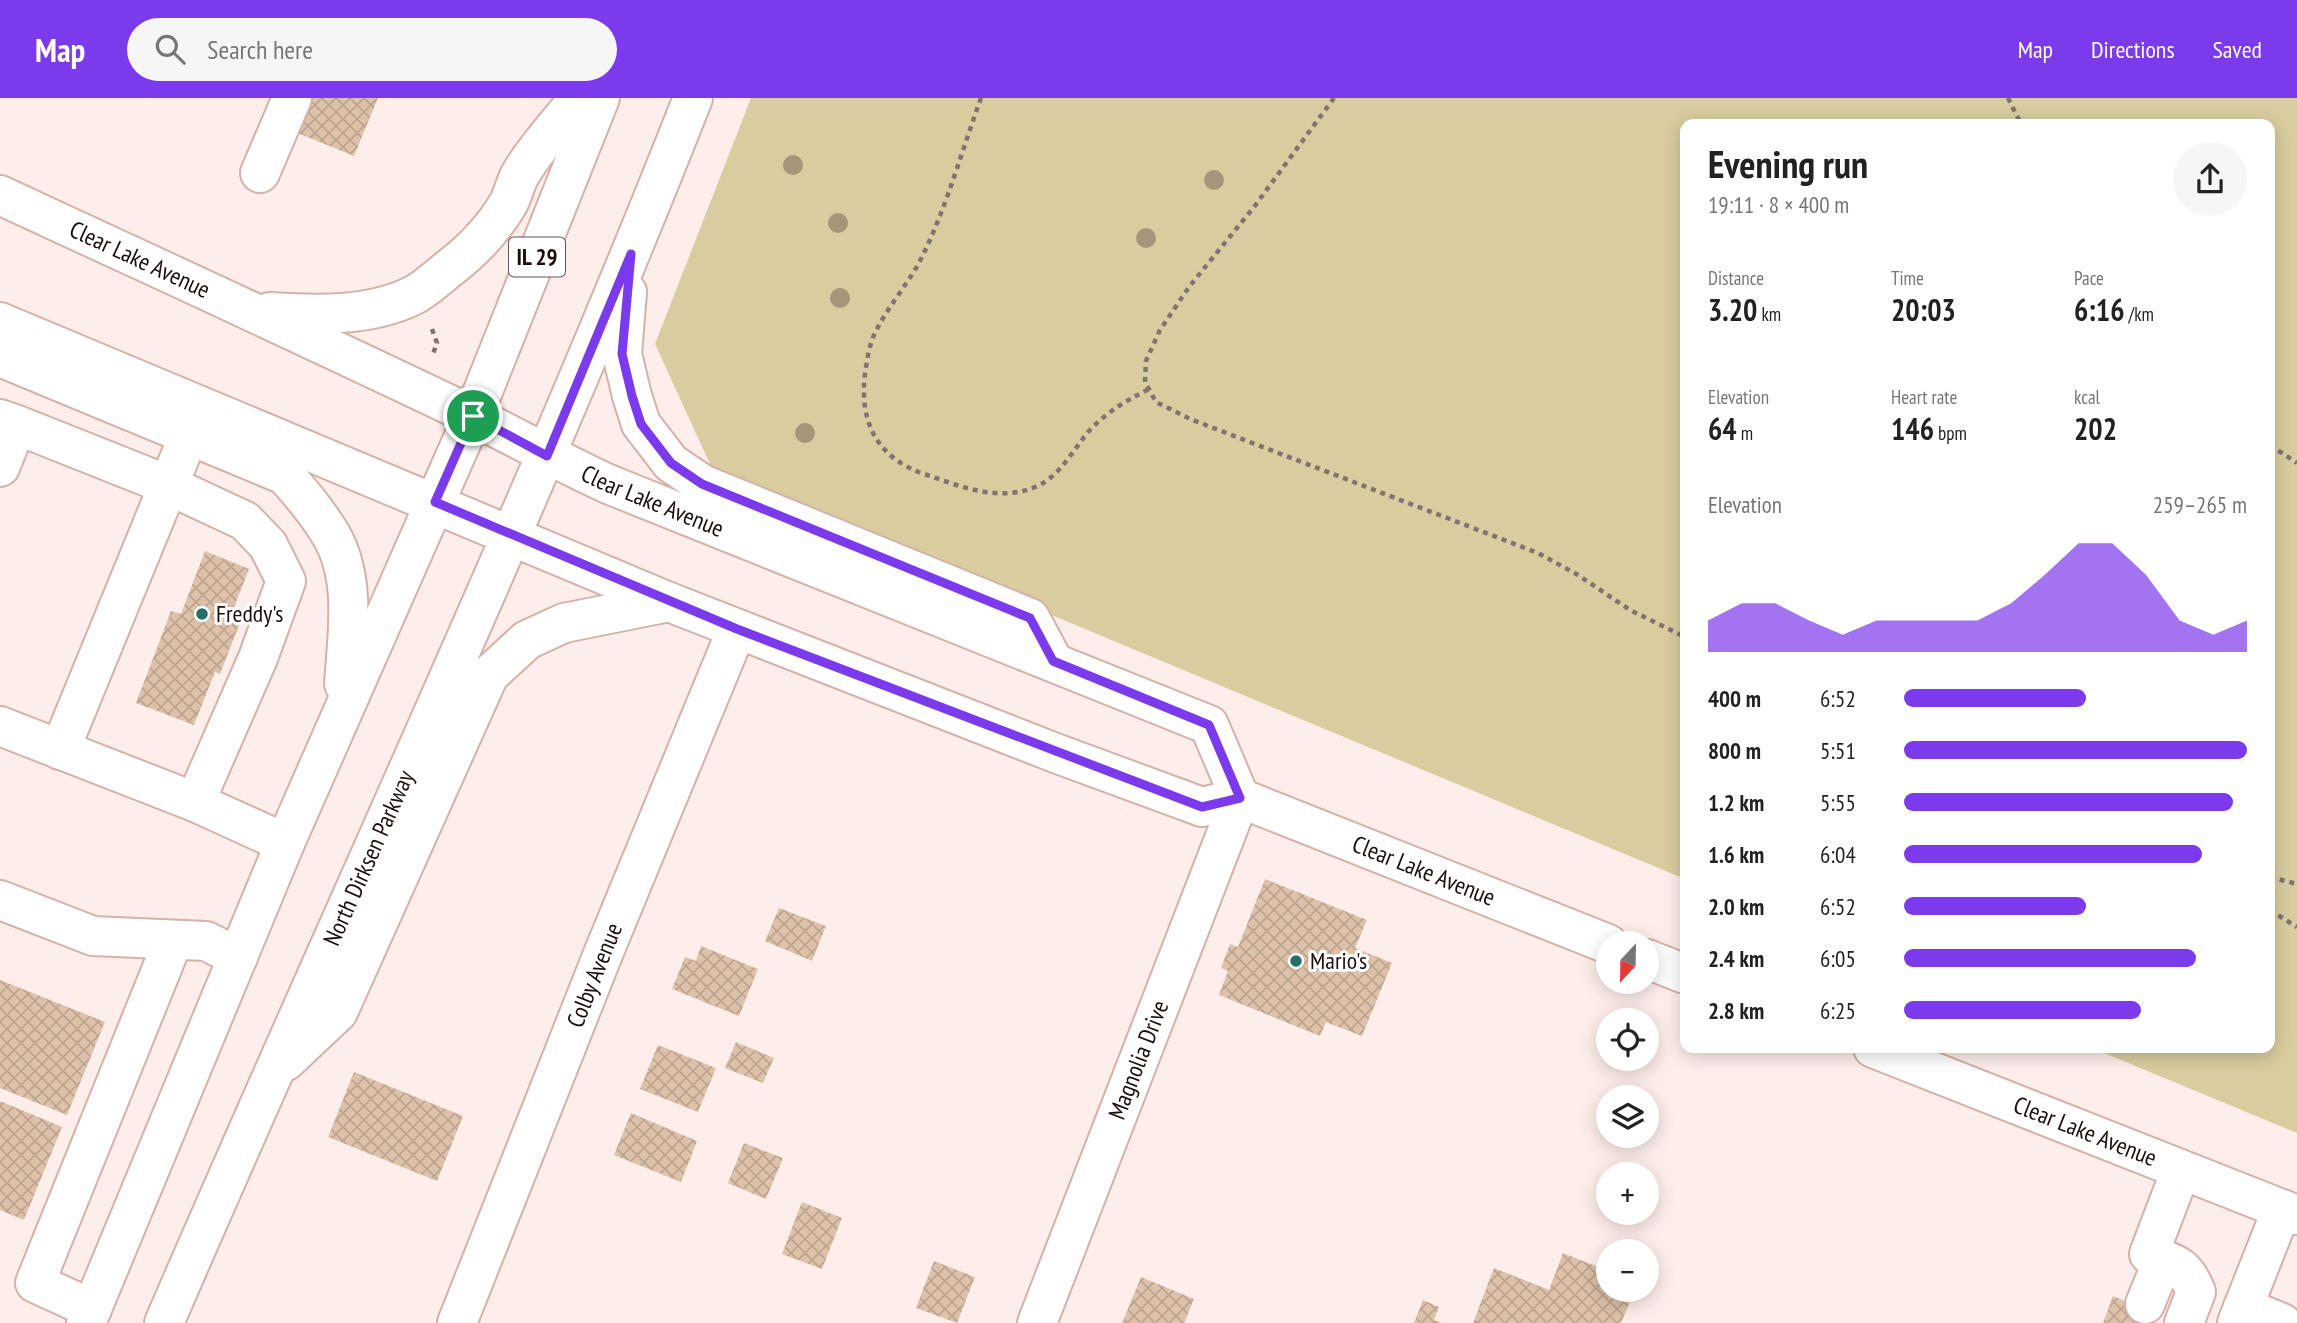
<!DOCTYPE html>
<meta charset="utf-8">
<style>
body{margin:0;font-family:"PT Sans Narrow",sans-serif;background:#f6f6f6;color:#222;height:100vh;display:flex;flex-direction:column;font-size:26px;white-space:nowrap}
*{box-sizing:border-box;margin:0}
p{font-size:23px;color:#767676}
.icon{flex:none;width:38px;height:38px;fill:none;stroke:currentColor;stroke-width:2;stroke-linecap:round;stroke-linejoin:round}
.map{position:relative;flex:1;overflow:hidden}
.sheet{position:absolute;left:1680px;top:21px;width:595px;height:934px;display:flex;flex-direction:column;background:#fff;border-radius:14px;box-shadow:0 4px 18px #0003}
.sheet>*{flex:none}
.needle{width:46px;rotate:202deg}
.tools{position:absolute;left:1596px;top:833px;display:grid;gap:14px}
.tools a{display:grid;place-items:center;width:63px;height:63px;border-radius:50%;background:#fff;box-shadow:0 4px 18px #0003;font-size:35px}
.pin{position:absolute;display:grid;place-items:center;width:60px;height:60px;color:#fff;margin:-30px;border:4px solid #fff;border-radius:50%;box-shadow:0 2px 7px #0007}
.round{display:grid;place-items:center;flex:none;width:74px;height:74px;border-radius:37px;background:#f6f6f6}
.overview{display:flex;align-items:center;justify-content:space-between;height:119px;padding:0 28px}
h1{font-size:38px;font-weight:600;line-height:52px}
.stats{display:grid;grid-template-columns:repeat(3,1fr);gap:10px;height:119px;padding:7px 28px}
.stats div{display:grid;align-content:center}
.stats b{font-size:30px;font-weight:600}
.stats small{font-size:19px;font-weight:400}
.stats p{font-size:19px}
.chart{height:196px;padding:14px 28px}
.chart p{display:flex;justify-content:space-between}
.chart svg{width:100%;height:126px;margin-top:7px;fill:#7c3aed;opacity:.7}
ul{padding:0 28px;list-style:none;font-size:23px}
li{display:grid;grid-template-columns:112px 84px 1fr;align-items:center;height:52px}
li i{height:18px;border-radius:9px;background:#7c3aed}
header{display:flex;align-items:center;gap:42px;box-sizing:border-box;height:98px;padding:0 35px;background:#7c3aed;color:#fff}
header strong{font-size:33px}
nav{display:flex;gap:38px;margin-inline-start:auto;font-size:24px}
.search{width:490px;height:63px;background:#f6f6f6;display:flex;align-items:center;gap:18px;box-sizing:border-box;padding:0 24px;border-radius:38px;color:#767676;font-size:26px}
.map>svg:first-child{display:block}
.green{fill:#d9cc9f}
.building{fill:url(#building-cross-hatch)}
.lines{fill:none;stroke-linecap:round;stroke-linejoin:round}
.minor-casing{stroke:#d6b1a9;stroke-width:42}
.major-casing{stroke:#d6b1a9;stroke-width:42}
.path{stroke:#817370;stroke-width:4.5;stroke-dasharray:5 5;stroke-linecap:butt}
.minor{stroke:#fff;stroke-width:38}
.major{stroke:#fff;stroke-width:38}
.tree{fill:#a5967a}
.route-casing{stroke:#fff;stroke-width:14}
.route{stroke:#7c3aed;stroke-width:9}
.poi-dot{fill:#256f69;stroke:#fff;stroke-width:2.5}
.labels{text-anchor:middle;stroke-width:6;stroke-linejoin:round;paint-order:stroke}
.shield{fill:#fff;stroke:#5f5655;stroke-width:2}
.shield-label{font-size:23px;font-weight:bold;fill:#1b0e0c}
.street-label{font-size:24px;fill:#1b0e0c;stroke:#fff}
.poi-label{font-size:24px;fill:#1b0e0c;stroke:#fff;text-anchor:start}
</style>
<header>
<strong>Map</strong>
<div class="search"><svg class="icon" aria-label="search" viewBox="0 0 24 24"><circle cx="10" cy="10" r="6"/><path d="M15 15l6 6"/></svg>Search here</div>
<nav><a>Map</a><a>Directions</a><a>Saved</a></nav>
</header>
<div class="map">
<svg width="2297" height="1225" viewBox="0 0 2297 1225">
<defs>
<pattern id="building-cross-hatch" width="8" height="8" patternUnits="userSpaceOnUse" patternTransform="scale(1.75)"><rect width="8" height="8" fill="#ddc1a9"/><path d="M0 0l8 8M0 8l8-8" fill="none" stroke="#bda590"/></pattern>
</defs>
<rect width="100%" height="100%" fill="#feeeeb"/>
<polygon class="green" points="751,0 2297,0 2297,1035 2092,950 2270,950 2270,26 1685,26 1685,781 715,377 655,246"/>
<g class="building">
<polygon points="308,0 378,0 354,58 295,34"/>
<polygon points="205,453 249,471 233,512 243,517 220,576 215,574 194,627 136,605 171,513 181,516"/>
<polygon points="1265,781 1367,822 1355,850 1392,865 1362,938 1326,924 1320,938 1219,897 1228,873 1221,870 1230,846 1238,849"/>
<polygon points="779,810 826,828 812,863 765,843"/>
<polygon points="701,848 758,871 739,918 672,891 685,859 696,863"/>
<polygon points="0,882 105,924 67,1017 0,990"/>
<polygon points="736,944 774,960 763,985 725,970"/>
<polygon points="658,947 716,970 698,1014 640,991"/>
<polygon points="354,974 463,1018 437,1083 328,1039"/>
<polygon points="0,1003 62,1029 24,1122 0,1112"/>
<polygon points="631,1015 697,1043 681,1084 614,1057"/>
<polygon points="744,1045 783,1060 766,1101 728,1085"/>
<polygon points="802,1104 842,1120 822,1171 782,1156"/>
<polygon points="1563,1155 1608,1173 1608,1192 1635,1192 1621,1225 1473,1225 1494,1170 1549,1192"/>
<polygon points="934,1163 975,1179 957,1225 916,1210"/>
<polygon points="1141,1179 1194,1201 1184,1225 1122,1225"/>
<polygon points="2113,1198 2155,1215 2151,1225 2103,1225"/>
<polygon points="1423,1202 1439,1209 1434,1222 1442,1225 1414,1225"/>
</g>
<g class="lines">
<defs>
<g id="minor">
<polyline points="260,75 292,0"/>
<polyline points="0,321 17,327 0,369"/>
<polyline points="17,327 168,387 245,423 268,447 286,483 258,560 195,704"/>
<polyline points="0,628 195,704 285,745"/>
<polyline points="60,652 189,337"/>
<polyline points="0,802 93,838 206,843 238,859"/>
<path d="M2181,1072L2149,1156C2175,1166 2185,1166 2196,1194L2184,1225"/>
<polyline points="2145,1206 2163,1162"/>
<polyline points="2243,1209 2282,1225"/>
<polyline points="92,1211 35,1185 173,843"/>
<path id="s1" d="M457,1225L603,856L737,531"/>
<path id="s2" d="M1037,1225L1240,700"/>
<polyline points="2237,1225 2282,1111"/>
</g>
<g id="major">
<path id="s3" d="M0,97C157,170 315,242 471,317C517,340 562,365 608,386L1209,627L1240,700"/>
<polyline points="627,194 622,256 632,298 641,326 671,365 702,386 1030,520 1053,563"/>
<path d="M270,214C316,217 368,219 412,198C426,191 438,179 451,169C473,152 493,131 508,106C513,97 515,86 520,77C533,53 562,22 579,0"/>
<path id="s4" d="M0,224L669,504L1058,656L1202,709L1240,700L1608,846"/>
<path d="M0,259L285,377C302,396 318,415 331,437C357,481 347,538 344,586"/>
<polyline points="1647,861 1685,876"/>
<path id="s5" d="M1873,950L2297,1117"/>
<polyline points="286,963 338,914 489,577 527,542 564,525 669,504"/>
<polyline points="86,1225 285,745 473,318 600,0"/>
<path id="s6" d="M164,1225C340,817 530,414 693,0"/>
</g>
</defs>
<use href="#minor" class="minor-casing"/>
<use href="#major" class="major-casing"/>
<g class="path">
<path d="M981,0C962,52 947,108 922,159C909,185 888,208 875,235C869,247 867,263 865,276C859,326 878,361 927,377C962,389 999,404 1035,389C1060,379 1072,353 1089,333C1108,313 1124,304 1149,291"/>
<polyline points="1334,0 1254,109 1189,189 1160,232 1146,263 1145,284 1156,304 1190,321 1538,455 1578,477 1630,512 1685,539"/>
<polyline points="2008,0 2021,26"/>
<polyline points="432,231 437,245 433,256"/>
<polyline points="2270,347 2297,365"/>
<polyline points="2270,779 2297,786"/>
<polyline points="2270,812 2297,829"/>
</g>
<use href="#minor" class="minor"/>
<use href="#major" class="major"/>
</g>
<g class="tree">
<circle cx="793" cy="67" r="10"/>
<circle cx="1214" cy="82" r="10"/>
<circle cx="838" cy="125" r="10"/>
<circle cx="1146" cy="140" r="10"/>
<circle cx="840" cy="200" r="10"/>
<circle cx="805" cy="335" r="10"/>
</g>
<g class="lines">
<defs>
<polygon id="route" points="631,156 622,256 632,298 641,326 671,365 702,386 1030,520 1053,563 1209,627 1240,700 1202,709 737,531 435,404 473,318 547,358"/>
</defs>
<use href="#route" class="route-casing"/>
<use href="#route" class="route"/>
</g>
<g class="poi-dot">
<circle cx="202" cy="516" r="7"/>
<circle cx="1296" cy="863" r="7"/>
</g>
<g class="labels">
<rect class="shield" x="509" y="139.5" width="56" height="39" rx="5"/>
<g class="shield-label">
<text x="537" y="167">IL 29</text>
</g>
<g class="street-label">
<text dy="8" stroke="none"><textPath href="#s3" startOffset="154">Clear Lake Avenue</textPath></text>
<text dy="8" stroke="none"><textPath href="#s3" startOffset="721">Clear Lake Avenue</textPath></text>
<text dy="8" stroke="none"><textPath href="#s6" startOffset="508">North Dirksen Parkway</textPath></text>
<text dy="8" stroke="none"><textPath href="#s4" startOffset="1533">Clear Lake Avenue</textPath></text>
<text dy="8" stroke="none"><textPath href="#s1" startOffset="374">Colby Avenue</textPath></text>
<text dy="8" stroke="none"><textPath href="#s2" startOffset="282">Magnolia Drive</textPath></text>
<text dy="8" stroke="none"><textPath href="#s5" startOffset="228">Clear Lake Avenue</textPath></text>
</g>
<g class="poi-label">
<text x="216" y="524">Freddy's</text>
<text x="1310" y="871">Mario's</text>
</g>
</g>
</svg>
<div class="tools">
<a><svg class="needle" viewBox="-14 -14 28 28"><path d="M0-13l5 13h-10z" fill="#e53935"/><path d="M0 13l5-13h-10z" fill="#767676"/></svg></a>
<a><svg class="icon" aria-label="locate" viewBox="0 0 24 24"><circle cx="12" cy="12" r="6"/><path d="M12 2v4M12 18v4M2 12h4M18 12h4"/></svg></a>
<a><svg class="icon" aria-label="layers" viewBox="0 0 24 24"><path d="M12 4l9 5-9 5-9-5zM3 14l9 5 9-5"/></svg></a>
<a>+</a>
<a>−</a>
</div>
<div class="pin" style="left:473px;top:318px;background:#1e9e55"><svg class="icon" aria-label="arrive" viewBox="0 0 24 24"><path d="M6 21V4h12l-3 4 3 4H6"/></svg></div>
<section class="sheet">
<div class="overview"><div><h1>Evening run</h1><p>19:11 · 8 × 400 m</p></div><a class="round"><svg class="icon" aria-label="share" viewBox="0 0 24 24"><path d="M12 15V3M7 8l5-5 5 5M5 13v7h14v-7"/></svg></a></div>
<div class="stats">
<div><p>Distance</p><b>3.20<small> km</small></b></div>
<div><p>Time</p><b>20:03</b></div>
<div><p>Pace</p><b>6:16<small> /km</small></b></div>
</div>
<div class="stats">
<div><p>Elevation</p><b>64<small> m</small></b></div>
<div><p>Heart rate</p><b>146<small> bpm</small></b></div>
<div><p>kcal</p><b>202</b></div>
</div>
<div class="chart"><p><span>Elevation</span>259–265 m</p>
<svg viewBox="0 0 160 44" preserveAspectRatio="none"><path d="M0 44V33L10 27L20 27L30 33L40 38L50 33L60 33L70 33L80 33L90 27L100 17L110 6L120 6L130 17L140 33L150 38L160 33V44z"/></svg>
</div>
<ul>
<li><b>400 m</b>6:52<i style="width:53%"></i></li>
<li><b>800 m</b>5:51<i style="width:100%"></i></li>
<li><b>1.2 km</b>5:55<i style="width:96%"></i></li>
<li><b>1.6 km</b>6:04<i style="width:87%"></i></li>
<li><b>2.0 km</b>6:52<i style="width:53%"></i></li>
<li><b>2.4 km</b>6:05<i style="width:85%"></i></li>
<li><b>2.8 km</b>6:25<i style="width:69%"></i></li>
</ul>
</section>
</div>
